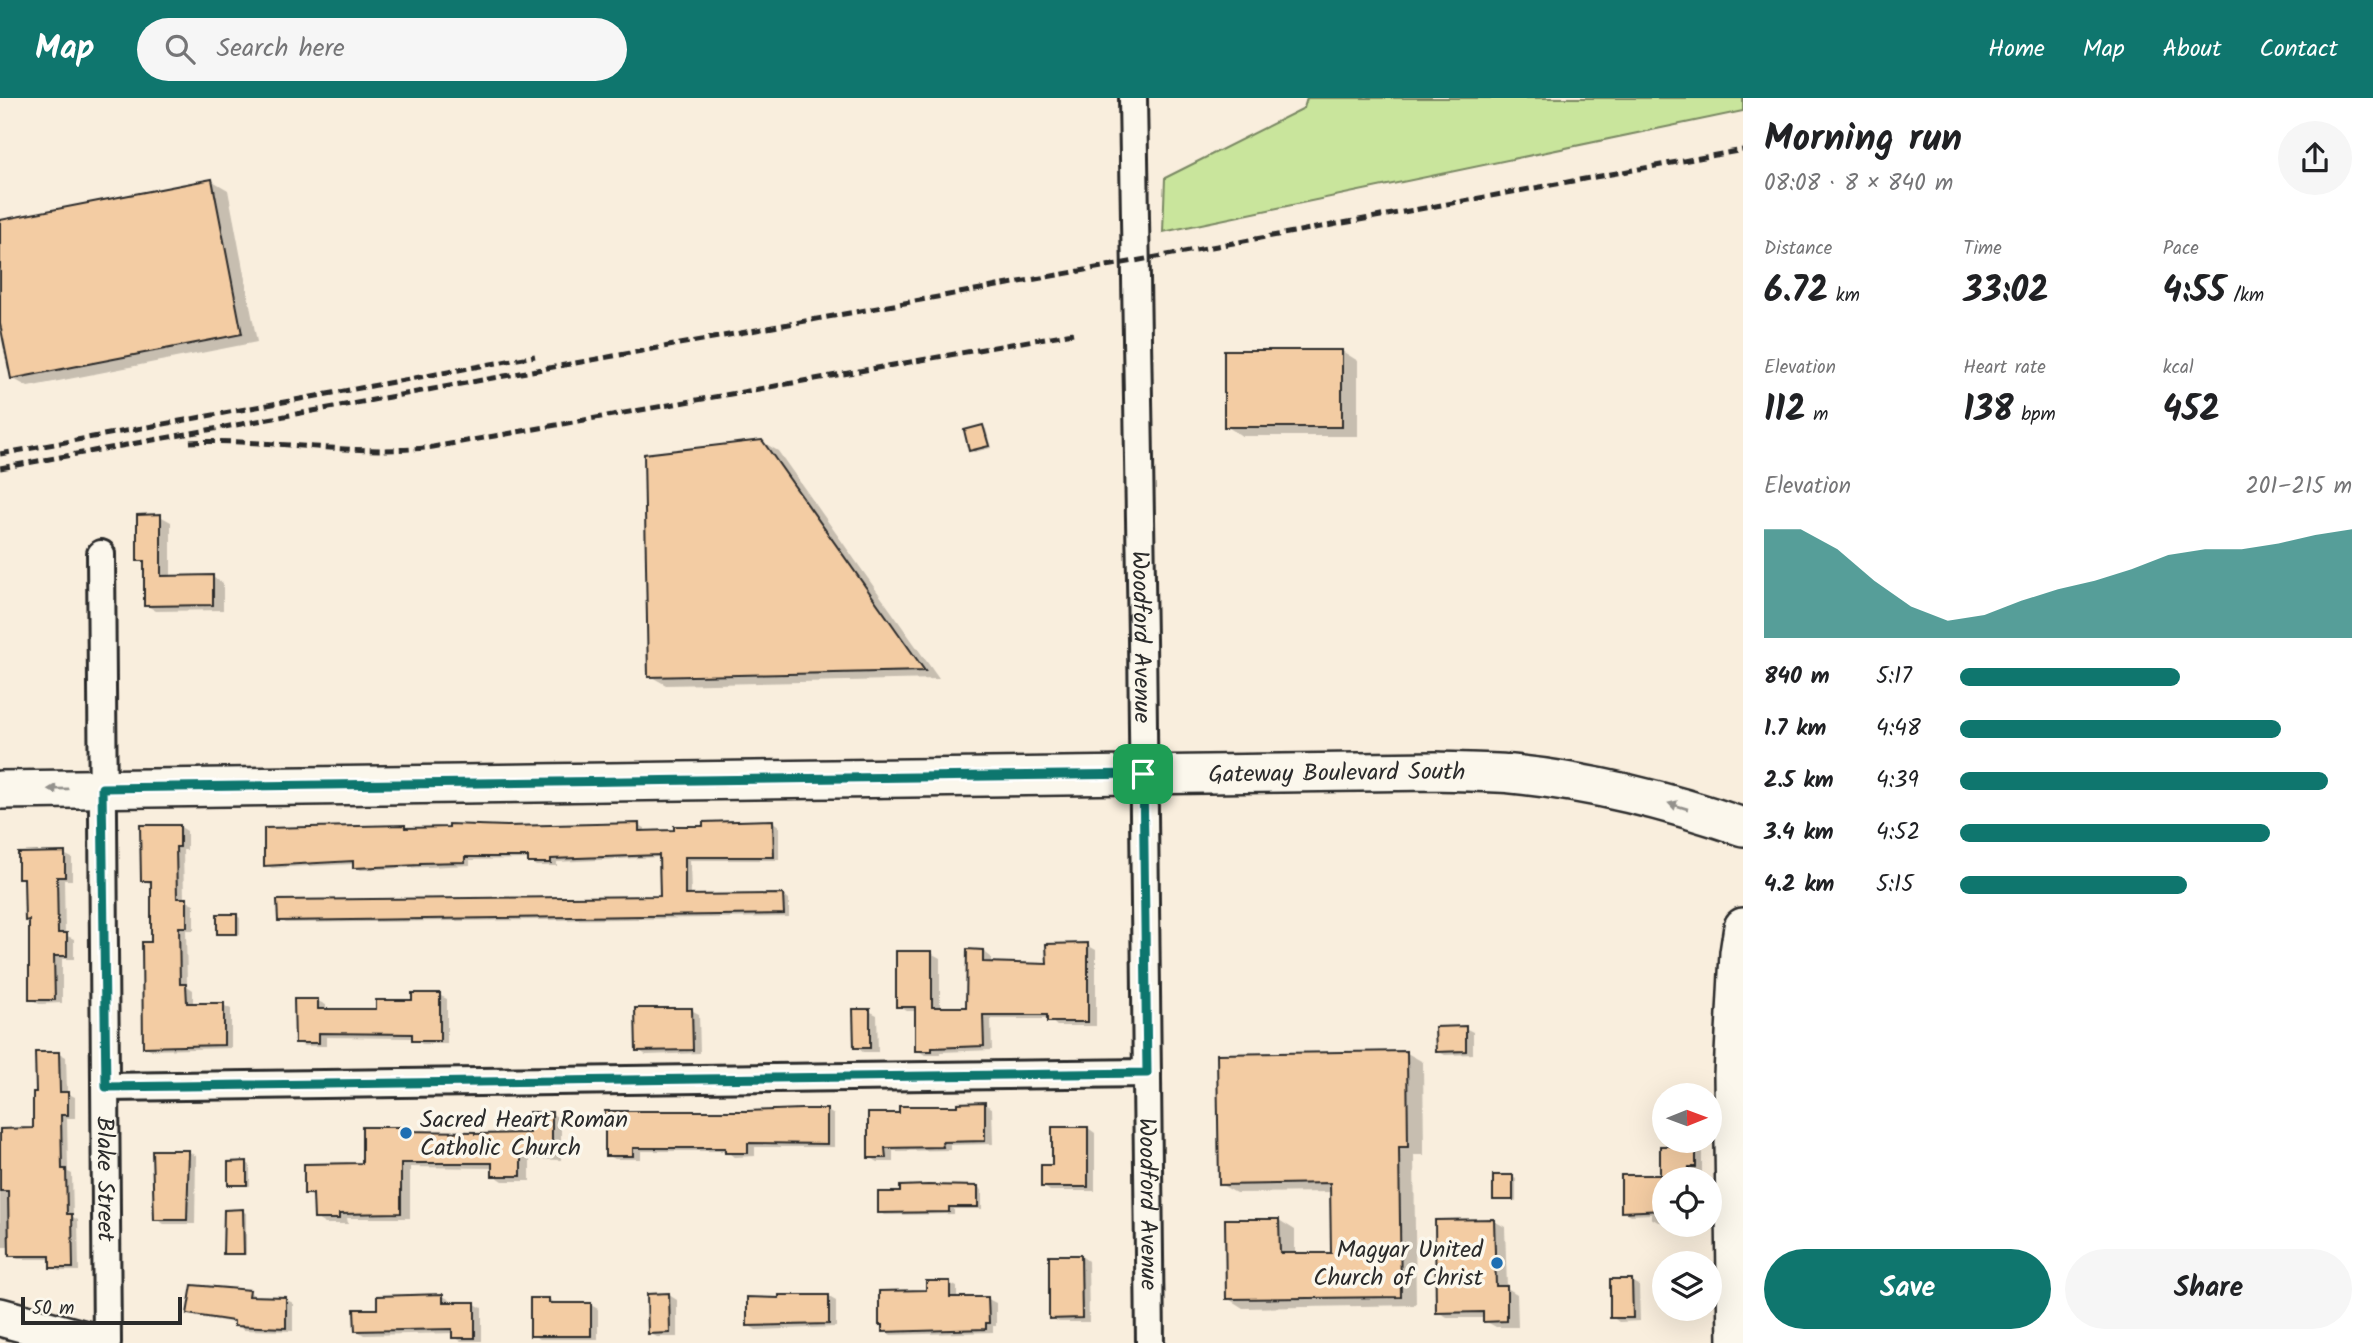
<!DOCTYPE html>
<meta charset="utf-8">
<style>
body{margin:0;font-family:Kalam,sans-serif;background:#f6f6f6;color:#202124;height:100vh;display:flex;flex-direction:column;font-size:26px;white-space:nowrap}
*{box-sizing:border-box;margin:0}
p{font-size:23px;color:#757577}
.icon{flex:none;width:38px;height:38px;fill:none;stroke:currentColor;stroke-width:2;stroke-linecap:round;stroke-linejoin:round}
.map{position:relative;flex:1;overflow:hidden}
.side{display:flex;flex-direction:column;background:#fff;width:630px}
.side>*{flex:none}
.needle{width:46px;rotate:89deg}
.buttons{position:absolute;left:1652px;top:985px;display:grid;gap:14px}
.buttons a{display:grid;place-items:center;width:70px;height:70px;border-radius:50%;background:#fff;box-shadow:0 7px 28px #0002;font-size:35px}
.scale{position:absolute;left:21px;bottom:18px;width:161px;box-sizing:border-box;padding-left:7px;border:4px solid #2b2b2b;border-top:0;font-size:19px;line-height:24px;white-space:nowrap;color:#2b2b2b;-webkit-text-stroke:5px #fbf7ec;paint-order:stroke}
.pin{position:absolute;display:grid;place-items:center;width:60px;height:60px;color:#fff;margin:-30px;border-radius:14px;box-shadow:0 4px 10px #0006}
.round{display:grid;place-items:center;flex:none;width:74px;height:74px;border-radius:37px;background:#f6f6f6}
.head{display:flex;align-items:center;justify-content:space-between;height:119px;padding:0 21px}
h1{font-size:38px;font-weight:700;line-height:52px}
.metrics{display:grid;grid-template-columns:repeat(3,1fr);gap:10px;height:119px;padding:7px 21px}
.metrics div{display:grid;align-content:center}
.metrics b{font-size:35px;font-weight:700}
.metrics small{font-size:19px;font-weight:400}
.metrics p{font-size:19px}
.chart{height:196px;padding:14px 21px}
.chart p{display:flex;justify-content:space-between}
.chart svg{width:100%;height:126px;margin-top:7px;fill:#0f766e;opacity:.7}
.primary-button{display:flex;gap:14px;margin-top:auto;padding:14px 21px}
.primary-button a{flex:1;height:80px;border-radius:42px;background:#0f766e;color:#fff;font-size:28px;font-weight:700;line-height:80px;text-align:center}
.primary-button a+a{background:#f6f6f6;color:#202124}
ul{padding:0 21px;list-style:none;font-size:23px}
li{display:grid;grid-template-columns:112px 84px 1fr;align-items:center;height:52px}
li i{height:18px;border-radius:9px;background:#0f766e}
header{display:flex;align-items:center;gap:42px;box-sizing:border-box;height:98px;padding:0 35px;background:#0f766e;color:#fff}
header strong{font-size:33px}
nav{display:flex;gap:38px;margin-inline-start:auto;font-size:24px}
.search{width:490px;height:63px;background:#f6f6f6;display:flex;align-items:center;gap:18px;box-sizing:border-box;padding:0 24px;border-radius:38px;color:#757577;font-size:26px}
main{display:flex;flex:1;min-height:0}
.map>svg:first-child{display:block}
.green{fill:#c9e59c;stroke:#7a8864;stroke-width:2}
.shadow{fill:#0003}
.building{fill:#f3cca3;stroke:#2b2b2b;stroke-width:2}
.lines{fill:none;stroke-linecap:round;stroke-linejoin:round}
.street-casing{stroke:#2b2b2b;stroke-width:32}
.secondary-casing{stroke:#2b2b2b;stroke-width:42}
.street{stroke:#fbf7ec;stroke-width:26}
.secondary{stroke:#fbf7ec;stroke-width:37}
.rail{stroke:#2b2b2b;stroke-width:5;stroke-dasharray:10 5;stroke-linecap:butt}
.oneway{fill:#93918c}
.route-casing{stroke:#fff;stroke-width:14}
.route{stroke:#0f766e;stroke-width:9}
.poi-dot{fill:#1f6fb2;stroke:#fbf7ec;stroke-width:2.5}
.labels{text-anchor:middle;stroke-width:7;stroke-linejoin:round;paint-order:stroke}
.street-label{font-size:24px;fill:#2b2b2b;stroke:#fbf7ec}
.poi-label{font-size:24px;fill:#2b2b2b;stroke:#fbf7ec;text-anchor:start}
</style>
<header>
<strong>Map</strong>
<div class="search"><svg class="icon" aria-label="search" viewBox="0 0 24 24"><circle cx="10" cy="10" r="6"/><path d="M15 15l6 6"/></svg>Search here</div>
<nav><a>Home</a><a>Map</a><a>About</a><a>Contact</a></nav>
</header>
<main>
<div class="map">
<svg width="1743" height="1245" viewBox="0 0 1743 1245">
<rect width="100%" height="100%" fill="#f9eedd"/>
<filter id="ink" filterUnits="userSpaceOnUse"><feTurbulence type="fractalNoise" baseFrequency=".0143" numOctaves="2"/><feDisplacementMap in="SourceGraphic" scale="14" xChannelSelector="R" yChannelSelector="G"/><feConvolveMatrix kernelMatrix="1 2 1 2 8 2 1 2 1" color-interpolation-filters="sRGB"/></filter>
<g filter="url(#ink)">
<polygon class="green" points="1307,0 1743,0 1743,13 1163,134 1165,80 1304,10"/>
<g class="shadow">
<polygon points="211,82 228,92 257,244 28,289 12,280 0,217 0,124"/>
<polygon points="1342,253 1358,263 1358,338 1242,338 1226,328"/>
<polygon points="983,329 986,331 991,350 974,354 971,352"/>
<polygon points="761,343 778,353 939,581 666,587 650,578"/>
<polygon points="160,418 171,424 171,479 212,479 223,485 223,512 156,513 146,507 145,466 139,462"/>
<polygon points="773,724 779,728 779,762 690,762 691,799 783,797 789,801 789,819 286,825 280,822 662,800 661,759 557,764 557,768 536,768 530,764 530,761 470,762 470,767 361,772 355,769 354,766 272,770 266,767 405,729 409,732 639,727 645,730 645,735"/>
<polygon points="179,728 187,733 187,752 183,752 184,802 194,806 194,832 186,832 187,888 193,892 193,907 223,907 231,911 231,950 152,952 144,948 152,846 153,787 143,782"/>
<polygon points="64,756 72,760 72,782 64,782 65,837 74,841 74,861 62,861 62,905 39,906 31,901 31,824 27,822 26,782 20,779"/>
<polygon points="237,818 240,820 240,837 219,835"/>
<polygon points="1087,847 1096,852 1096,928 1057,928 1049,921 991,921 992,952 940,954 940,957 925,957 917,952 917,913 907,913 898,908 931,855 940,860 940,911 968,910 983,853 991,859 991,866 1049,867"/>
<polygon points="439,897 447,901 447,946 422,946 414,940 326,939 326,948 304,948 296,944 318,903 326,907 326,912 378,912"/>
<polygon points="691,912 699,916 700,955 646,957 638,952"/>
<polygon points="869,913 877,917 878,954 863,954 856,949"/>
<polygon points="1465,930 1473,934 1473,956 1445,957 1437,953"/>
<polygon points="59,955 66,959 67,995 75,999 75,1020 67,1020 68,1074 72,1076 73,1119 78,1122 79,1173 59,1173 52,1169 52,1161 18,1161 11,1157 10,1149 0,1149 0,1075 35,1032 38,995"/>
<polygon points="1407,955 1423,964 1424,1057 1414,1057 1416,1207 1243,1210 1227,1200 1279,1122 1295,1132 1295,1157 1333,1156 1332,1094 1236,1095 1220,1086"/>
<polygon points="984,1006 992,1010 993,1046 950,1047 950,1052 893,1053 893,1064 878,1064 870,1059 901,1017"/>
<polygon points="826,1012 834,1017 834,1049 755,1049 755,1058 734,1059 726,1053 641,1053 641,1061 615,1061 607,1057 607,1014"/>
<polygon points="552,1016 561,1021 561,1062 530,1061 530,1083 503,1083 494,1077 494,1070 410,1069 410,1120 347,1120 348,1126 325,1126 315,1120 315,1100 306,1095 364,1067 400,1031 408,1035 530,1037"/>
<polygon points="1088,1030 1095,1035 1095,1093 1050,1093 1043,1088 1054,1069"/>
<polygon points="1666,1043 1696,1043 1696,1050 1702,1054 1702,1082 1664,1082 1664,1124 1658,1124 1651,1120 1651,1116 1630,1117 1623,1113 1661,1079"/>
<polygon points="189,1054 196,1058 195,1126 164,1126 156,1121"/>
<polygon points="247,1065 250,1067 250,1088 230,1086"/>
<polygon points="1513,1079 1516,1081 1516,1103 1495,1101"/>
<polygon points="978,1089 982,1092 982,1111 954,1111 954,1116 884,1117 879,1114"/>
<polygon points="242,1113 246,1115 246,1157 228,1157 225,1155"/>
<polygon points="1494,1123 1505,1129 1507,1190 1517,1196 1518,1229 1496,1229 1485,1223 1485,1220 1449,1220 1438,1214"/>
<polygon points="1081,1158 1088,1163 1089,1224 1059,1224 1051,1220"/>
<polygon points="1632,1183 1639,1187 1640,1223 1619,1224 1612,1219"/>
<polygon points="949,1185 957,1189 957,1201 988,1201 996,1205 996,1228 993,1228 993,1234 891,1237 884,1233 928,1194"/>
<polygon points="249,1194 257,1199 285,1201 293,1205 293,1233 243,1232 236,1225 197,1219 189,1215"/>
<polygon points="669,1197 677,1202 677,1239 657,1239 649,1235"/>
<polygon points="443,1198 450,1202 451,1205 475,1206 482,1210 482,1243 461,1243 454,1239 454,1235 364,1237 356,1232 379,1213"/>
<polygon points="829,1199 836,1203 836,1229 756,1232 748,1227"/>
<polygon points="549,1201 556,1206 591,1207 598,1211 598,1241 540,1241 532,1237"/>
</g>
<g class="building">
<polygon points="212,81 242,236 11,281 0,226 0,122"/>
<rect x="1224" y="252" width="118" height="77"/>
<polygon points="983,327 989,348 969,353 964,332"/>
<polygon points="762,342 925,573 648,579 644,356"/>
<polygon points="161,416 161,478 213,477 213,507 144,508 144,463 137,463 137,417"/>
<polygon points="773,722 774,759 685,759 685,797 783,796 784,816 278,823 277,802 660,798 659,757 551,761 551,765 528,765 528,759 465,759 465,764 420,765 420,767 377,769 353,770 353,763 264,768 264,730 405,727 405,730 449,729 449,726 507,728 639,725 639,733 674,732 674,728 703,728 703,724"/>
<polygon points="140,727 180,727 180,749 176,749 177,800 187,800 187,829 179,829 180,886 186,886 187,905 224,905 224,947 143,949 142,844 151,844 151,783 141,783"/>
<polygon points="65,754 65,779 57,779 58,835 67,835 67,858 54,858 55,902 29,902 29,822 25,823 24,780 18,780 18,755"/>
<rect x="217" y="816" width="20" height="20"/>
<polygon points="1088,845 1088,924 1047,924 1047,917 983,917 984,948 932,950 932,953 915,953 915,909 896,909 896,853 932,853 932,909 966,909 967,851 983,852 983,864 1047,866 1046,846"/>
<polygon points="412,895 440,895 440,943 412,943 412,936 319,935 319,945 295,945 294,901 318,901 318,911 376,911 376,902 412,902"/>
<polygon points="635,910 692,910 693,952 636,953"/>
<polygon points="853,911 870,911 870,950 854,950"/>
<polygon points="1466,928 1466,953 1436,954 1435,929"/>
<polygon points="1407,953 1408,1049 1399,1049 1401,1199 1226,1201 1225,1121 1279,1121 1280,1155 1331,1155 1330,1085 1219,1087 1217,956"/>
<polygon points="35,954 59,954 60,994 68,994 68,1017 61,1017 62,1071 66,1071 67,1116 72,1116 73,1170 50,1170 50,1158 9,1158 8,1093 0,1093 0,1031 33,1030 33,994 36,994"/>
<polygon points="985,1004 985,1043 942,1044 943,1049 885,1050 886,1060 868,1060 868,1015 899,1015 899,1008 957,1008 957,1005"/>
<polygon points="802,1011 827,1011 827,1046 748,1045 748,1055 725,1055 725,1050 633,1050 633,1058 605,1058 605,1013 747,1013"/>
<polygon points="529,1014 552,1014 552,1057 521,1057 521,1078 492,1078 492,1065 401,1065 401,1115 339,1116 339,1121 314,1121 313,1096 304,1096 304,1066 362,1065 362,1029 400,1029 401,1033 475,1034 475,1036 529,1035"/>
<polygon points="1052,1029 1088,1029 1088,1089 1041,1089 1041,1067 1052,1067"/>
<polygon points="1660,1048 1696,1048 1696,1069 1689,1069 1688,1082 1664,1082 1664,1112 1621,1114 1621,1077 1660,1077"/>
<polygon points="152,1052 189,1052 187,1122 154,1122"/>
<polygon points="247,1063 247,1087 228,1087 228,1064"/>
<rect x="1493" y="1077" width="20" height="25"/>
<polygon points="928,1087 978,1088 978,1109 949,1109 949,1114 878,1115 878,1094 900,1094 900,1088"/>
<polygon points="243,1111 244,1156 223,1156 224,1112"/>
<polygon points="1494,1121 1496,1188 1507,1188 1507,1223 1483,1224 1483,1214 1436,1215 1435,1122"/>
<polygon points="1049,1157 1081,1157 1082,1220 1049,1221"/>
<polygon points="1610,1181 1632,1181 1633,1220 1610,1220"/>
<polygon points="926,1183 950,1183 950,1199 988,1199 989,1225 986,1225 986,1231 882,1234 882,1227 879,1227 879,1193 926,1192"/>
<polygon points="192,1187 250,1192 249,1198 286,1199 286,1230 234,1228 234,1223 187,1216"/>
<polygon points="669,1195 670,1235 648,1236 647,1196"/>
<polygon points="443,1196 443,1204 475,1204 475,1240 452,1240 452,1231 355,1233 354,1211 377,1211 377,1198"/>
<polygon points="779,1197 829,1197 829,1226 747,1228 747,1199 779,1200"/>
<polygon points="530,1200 549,1200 549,1205 591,1205 591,1238 530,1238"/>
</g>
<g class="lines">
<defs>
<g id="street">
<path id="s1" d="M1133,0L1142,541L1150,1245"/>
<path id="s2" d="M101,456L107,1245"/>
<polyline points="106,989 1147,975"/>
</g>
<g id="secondary">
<path id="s3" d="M0,692L1436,673C1461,674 1487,674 1512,676C1591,684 1668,703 1743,729"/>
<polyline points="0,1219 96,1245"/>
<polyline points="1737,1245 1733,977 1739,855 1743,829"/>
</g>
</defs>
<use href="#street" class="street-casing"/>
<use href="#secondary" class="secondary-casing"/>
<use href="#street" class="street"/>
<use href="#secondary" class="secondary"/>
<g class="rail">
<path d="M190,344C271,340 352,359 433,349L1073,235"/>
<polyline points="0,356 535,258"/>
<polyline points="0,370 1743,52"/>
</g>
</g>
<defs><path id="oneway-solid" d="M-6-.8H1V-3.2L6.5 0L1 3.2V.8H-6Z" transform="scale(1.75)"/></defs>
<g class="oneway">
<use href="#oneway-solid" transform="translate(58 691) rotate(179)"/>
<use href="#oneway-solid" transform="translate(1678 708) rotate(-163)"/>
</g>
</g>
<g class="lines" filter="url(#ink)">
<defs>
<polygon id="route" points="1143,676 1147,975 106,989 102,690"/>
</defs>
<use href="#route" class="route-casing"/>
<use href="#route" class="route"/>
</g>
<g class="poi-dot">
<circle cx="406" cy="1035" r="7"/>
<circle cx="1497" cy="1165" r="7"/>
</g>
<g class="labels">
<g class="street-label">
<text dy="8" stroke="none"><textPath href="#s1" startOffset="539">Woodford Avenue</textPath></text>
<text dy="8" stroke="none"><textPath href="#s3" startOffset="1337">Gateway Boulevard South</textPath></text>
<text dy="8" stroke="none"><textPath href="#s2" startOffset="625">Blake Street</textPath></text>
<text dy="8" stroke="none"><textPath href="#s1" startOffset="1106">Woodford Avenue</textPath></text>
</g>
<g class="poi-label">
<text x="420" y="1029">Sacred Heart Roman<tspan x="420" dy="28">Catholic Church</tspan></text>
<text x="1483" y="1159" text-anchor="end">Magyar United<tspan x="1483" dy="28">Church of Christ</tspan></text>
</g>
</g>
</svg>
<div class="buttons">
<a><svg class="needle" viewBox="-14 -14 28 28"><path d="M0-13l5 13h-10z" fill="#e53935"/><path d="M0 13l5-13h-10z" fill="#757577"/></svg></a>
<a><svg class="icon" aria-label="locate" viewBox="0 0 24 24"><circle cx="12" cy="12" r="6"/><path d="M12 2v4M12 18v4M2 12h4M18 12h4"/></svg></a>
<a><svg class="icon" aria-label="layers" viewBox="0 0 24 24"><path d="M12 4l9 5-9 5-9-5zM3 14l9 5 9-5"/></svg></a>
</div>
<div class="scale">50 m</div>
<div class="pin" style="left:1143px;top:676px;background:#1e9e55"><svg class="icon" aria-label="arrive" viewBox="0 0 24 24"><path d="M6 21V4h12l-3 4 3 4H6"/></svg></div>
</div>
<section class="side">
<div class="head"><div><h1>Morning run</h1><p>08:08 · 8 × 840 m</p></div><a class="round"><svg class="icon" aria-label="share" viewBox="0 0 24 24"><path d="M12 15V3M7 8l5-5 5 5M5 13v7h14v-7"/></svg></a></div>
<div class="metrics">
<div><p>Distance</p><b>6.72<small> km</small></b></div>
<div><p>Time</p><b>33:02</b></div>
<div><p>Pace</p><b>4:55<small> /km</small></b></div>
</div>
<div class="metrics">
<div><p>Elevation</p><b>112<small> m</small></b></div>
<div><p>Heart rate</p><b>138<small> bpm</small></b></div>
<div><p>kcal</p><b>452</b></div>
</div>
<div class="chart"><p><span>Elevation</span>201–215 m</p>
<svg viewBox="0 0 160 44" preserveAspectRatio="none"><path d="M0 44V6L10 6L20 13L30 24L40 33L50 38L60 36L70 31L80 27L90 24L100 20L110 15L120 13L130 13L140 11L150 8L160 6V44z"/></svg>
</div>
<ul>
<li><b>840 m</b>5:17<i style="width:56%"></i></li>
<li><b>1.7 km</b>4:48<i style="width:82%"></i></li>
<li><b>2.5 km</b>4:39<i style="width:94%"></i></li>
<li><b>3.4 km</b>4:52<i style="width:79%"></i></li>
<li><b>4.2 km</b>5:15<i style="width:58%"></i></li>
</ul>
<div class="primary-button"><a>Save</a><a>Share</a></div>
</section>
</main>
